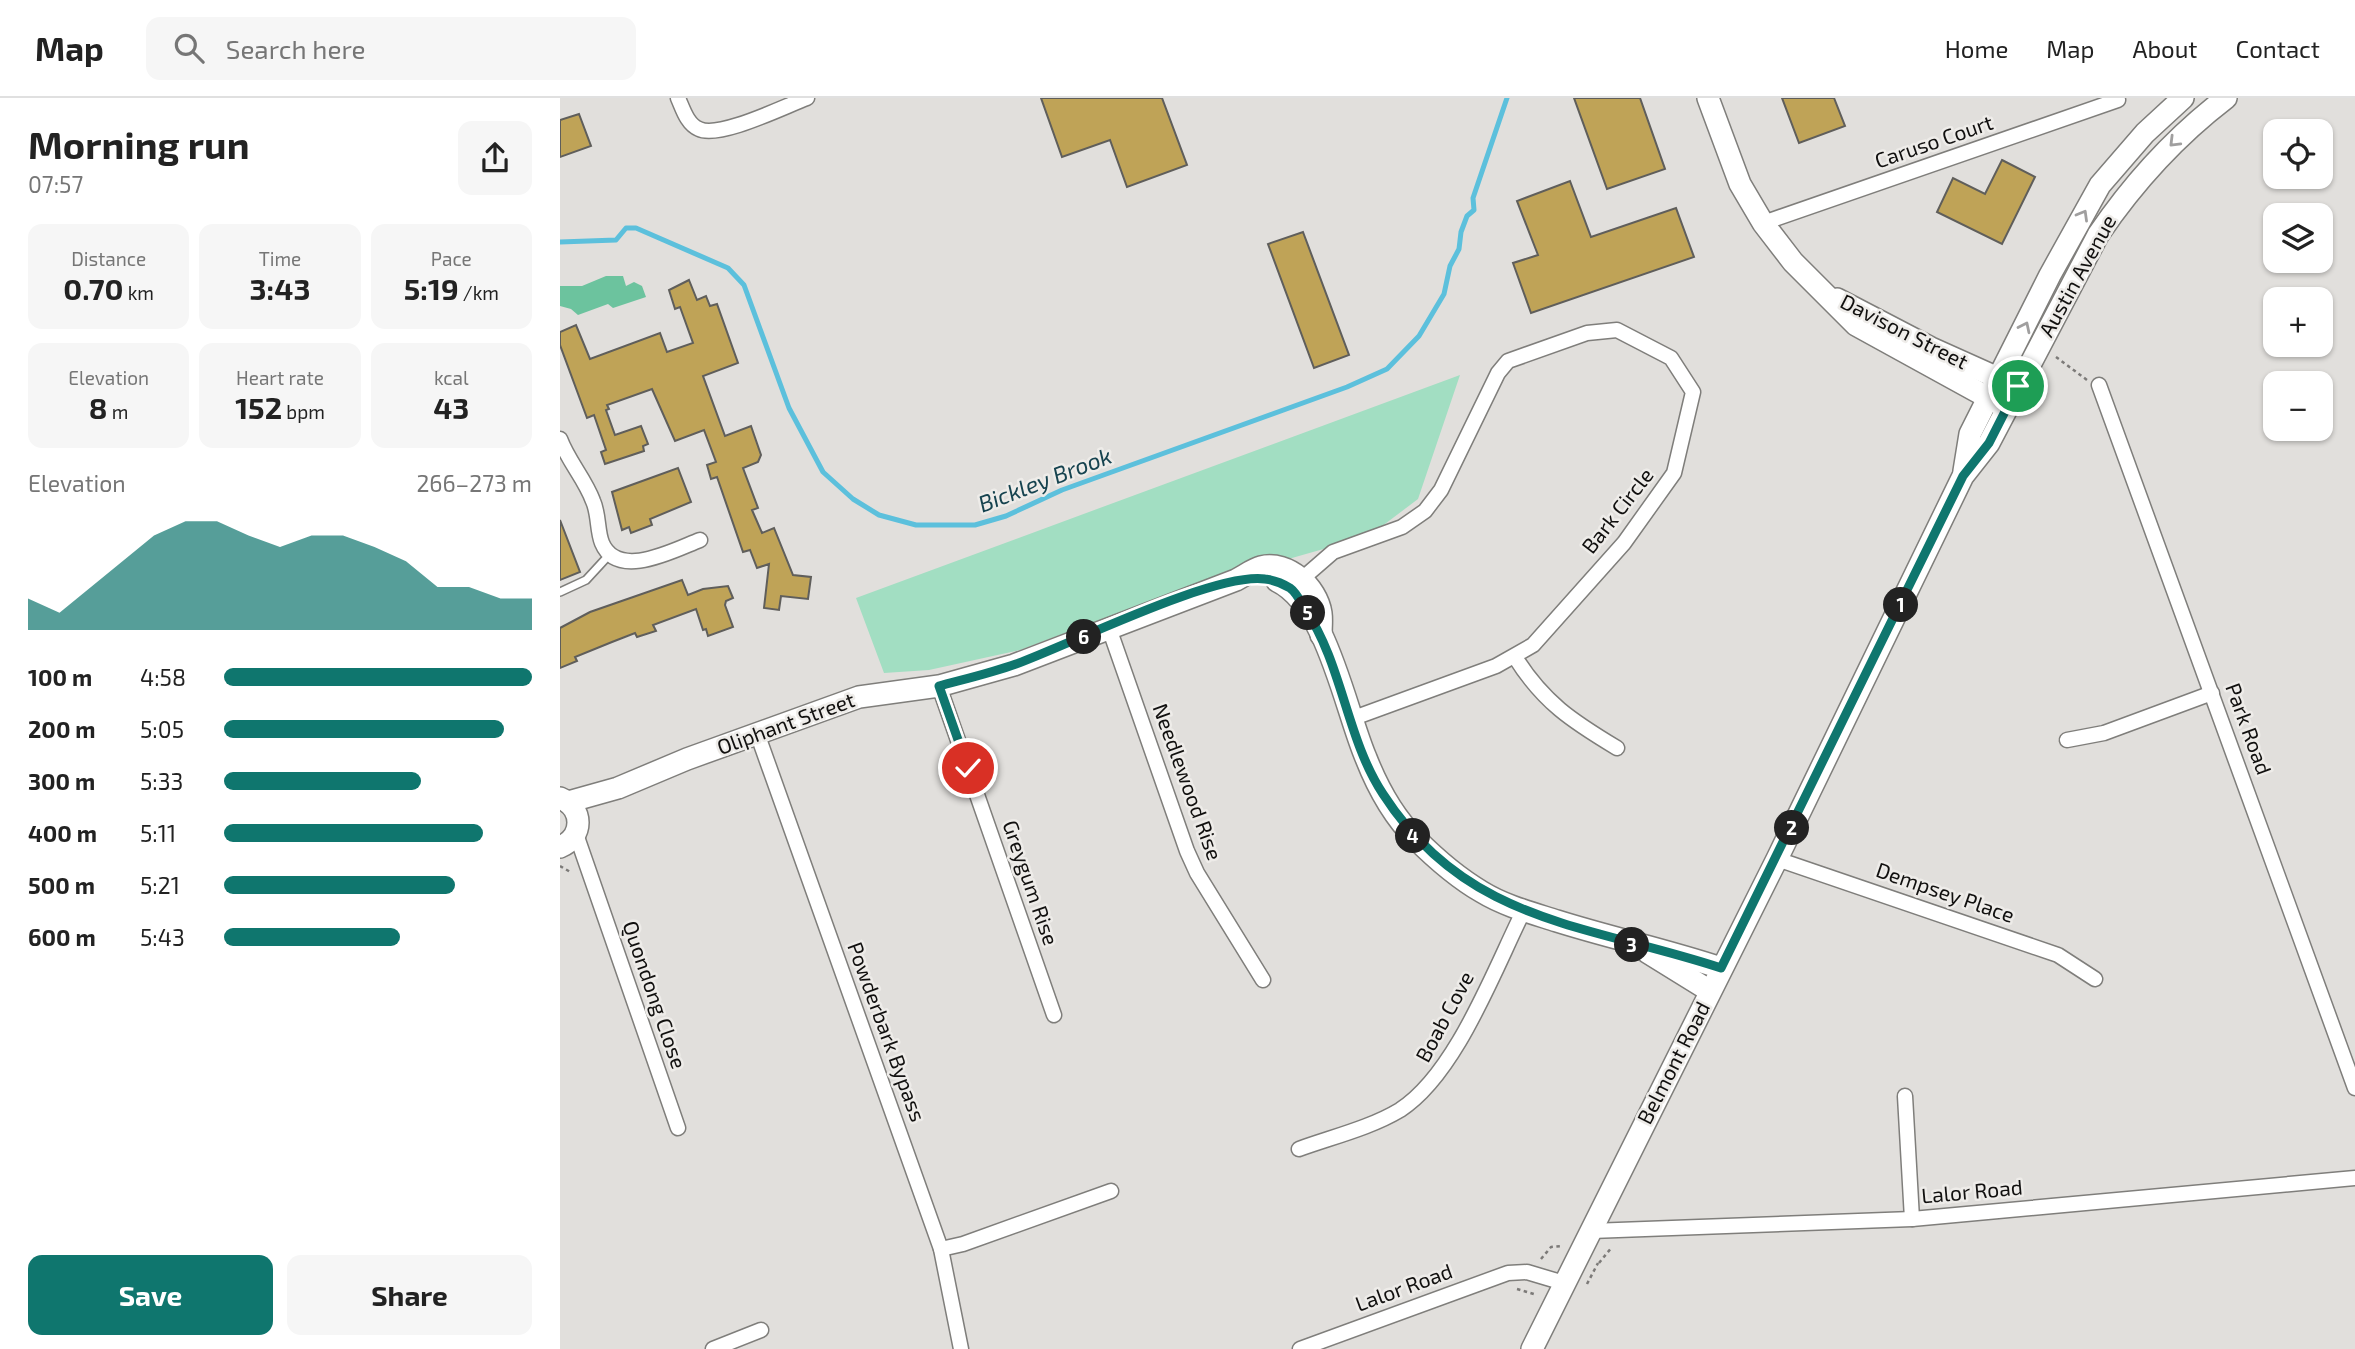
<!DOCTYPE html>
<meta charset="utf-8">
<style>
body{margin:0;font-family:"Exo 2",sans-serif;background:#f6f6f6;color:#222;height:100vh;display:flex;flex-direction:column;font-size:26px;white-space:nowrap}
*{box-sizing:border-box;margin:0}
p{font-size:23px;color:#767676}
.icon{flex:none;width:38px;height:38px;fill:none;stroke:currentColor;stroke-width:2;stroke-linecap:round;stroke-linejoin:round}
.map{position:relative;flex:1;overflow:hidden}
.drawer{display:flex;flex-direction:column;background:#fff;width:560px}
.drawer>*{flex:none}
.fabs{position:absolute;left:1703px;top:21px;display:grid;gap:14px}
.fabs a{display:grid;place-items:center;width:70px;height:70px;border-radius:14px;background:#fff;box-shadow:0 2px 5px #0004;font-size:35px}
.pin{position:absolute;display:grid;place-items:center;width:60px;height:60px;color:#fff;margin:-30px;border:4px solid #fff;border-radius:50%;box-shadow:0 2px 7px #0007}
.km{position:absolute;width:35px;height:35px;margin:-18px;border-radius:50%;background:#222;color:#fff;font-size:19px;line-height:35px;text-align:center}
.round{display:grid;place-items:center;flex:none;width:74px;height:74px;border-radius:14px;background:#f6f6f6}
.overview{display:flex;align-items:center;justify-content:space-between;height:119px;padding:0 28px}
h1{font-size:38px;font-weight:700;line-height:52px}
.stats{display:grid;grid-template-columns:repeat(3,1fr);gap:10px;height:119px;padding:7px 28px}
.stats div{display:grid;align-content:center;border-radius:14px;background:#f6f6f6;text-align:center}
.stats b{font-size:30px;font-weight:700}
.stats small{font-size:19px;font-weight:400}
.stats p{font-size:19px}
.chart{height:196px;padding:14px 28px}
.chart p{display:flex;justify-content:space-between}
.chart svg{width:100%;height:126px;margin-top:7px;fill:#0f766e;opacity:.7}
.button{display:flex;gap:14px;margin-top:auto;padding:14px 28px}
.button a{flex:1;height:80px;border-radius:14px;background:#0f766e;color:#fff;font-size:28px;font-weight:700;line-height:80px;text-align:center}
.button a+a{background:#f6f6f6;color:#222}
ul{padding:0 28px;list-style:none;font-size:23px}
li{display:grid;grid-template-columns:112px 84px 1fr;align-items:center;height:52px}
li i{height:18px;border-radius:9px;background:#0f766e}
header{display:flex;align-items:center;gap:42px;box-sizing:border-box;height:98px;padding:0 35px;background:#fff;border-bottom:2px solid #e0e0e0}
header strong{font-size:33px}
nav{display:flex;gap:38px;margin-inline-start:auto;font-size:24px}
.search{width:490px;height:63px;background:#f6f6f6;display:flex;align-items:center;gap:18px;box-sizing:border-box;padding:0 24px;border-radius:14px;color:#767676;font-size:26px}
main{display:flex;flex:1;min-height:0}
.map>svg:first-child{display:block}
.green{fill:#a2dec2}
.forest{fill:#6cc39e}
.lines{fill:none;stroke-linecap:round;stroke-linejoin:round}
.stream{stroke:#5cc0dc;stroke-width:5}
.building{fill:#bfa357;stroke:#5f5e5b;stroke-width:2}
.lane-casing{stroke:#7f7e7b;stroke-width:10}
.street-casing{stroke:#7f7e7b;stroke-width:17}
.secondary-casing{stroke:#7f7e7b;stroke-width:24}
.path{stroke:#7c7a78;stroke-width:2.5;stroke-dasharray:3.5 3.5;stroke-linecap:butt}
.lane{stroke:#fff;stroke-width:7}
.street{stroke:#fff;stroke-width:14}
.secondary{stroke:#fff;stroke-width:21}
.oneway{stroke:#a09f9f}
.route-casing{stroke:#fff;stroke-width:14}
.route{stroke:#0f766e;stroke-width:9}
.labels{text-anchor:middle;stroke-width:5;stroke-linejoin:round;paint-order:stroke}
.street-label{font-size:21px;fill:#11100f;stroke:#eeece9}
.water-label{font-size:23px;font-style:italic;fill:#16434f;stroke:#eeece9}
</style>
<header>
<strong>Map</strong>
<div class="search"><svg class="icon" aria-label="search" viewBox="0 0 24 24"><circle cx="10" cy="10" r="6"/><path d="M15 15l6 6"/></svg>Search here</div>
<nav><a>Home</a><a>Map</a><a>About</a><a>Contact</a></nav>
</header>
<main>
<section class="drawer">
<div class="overview"><div><h1>Morning run</h1><p>07:57</p></div><a class="round"><svg class="icon" aria-label="share" viewBox="0 0 24 24"><path d="M12 15V3M7 8l5-5 5 5M5 13v7h14v-7"/></svg></a></div>
<div class="stats">
<div><p>Distance</p><b>0.70<small> km</small></b></div>
<div><p>Time</p><b>3:43</b></div>
<div><p>Pace</p><b>5:19<small> /km</small></b></div>
</div>
<div class="stats">
<div><p>Elevation</p><b>8<small> m</small></b></div>
<div><p>Heart rate</p><b>152<small> bpm</small></b></div>
<div><p>kcal</p><b>43</b></div>
</div>
<div class="chart"><p><span>Elevation</span>266–273 m</p>
<svg viewBox="0 0 160 44" preserveAspectRatio="none"><path d="M0 44V33L10 38L20 29L30 20L40 11L50 6L60 6L70 11L80 15L90 11L100 11L110 15L120 20L130 29L140 29L150 33L160 33V44z"/></svg>
</div>
<ul>
<li><b>100 m</b>4:58<i style="width:100%"></i></li>
<li><b>200 m</b>5:05<i style="width:91%"></i></li>
<li><b>300 m</b>5:33<i style="width:64%"></i></li>
<li><b>400 m</b>5:11<i style="width:84%"></i></li>
<li><b>500 m</b>5:21<i style="width:75%"></i></li>
<li><b>600 m</b>5:43<i style="width:57%"></i></li>
</ul>
<div class="button"><a>Save</a><a>Share</a></div>
</section>
<div class="map">
<svg width="1795" height="1251" viewBox="0 0 1795 1251">
<rect width="100%" height="100%" fill="#e1dfdc"/>
<polygon class="green" points="900,277 858,401 809,438 617,493 460,552 369,572 324,575 296,500"/>
<polygon class="forest" points="46,178 63,178 66,188 74,184 82,188 86,199 53,210 48,206 18,217 11,211 0,208 0,188 22,188"/>
<g class="lines">
<polyline class="stream" points="0,144 56,142 66,130 76,130 168,170 184,187 229,310 263,374 293,401 319,417 356,427 415,427 446,418 502,392 787,289 827,271 859,238 884,196 890,168 899,151 901,134 907,118 914,112 913,100 947,0"/>
</g>
<g class="building">
<polygon points="481,0 602,0 627,67 567,89 550,42 502,59"/>
<polygon points="1014,0 1080,0 1105,71 1047,91"/>
<polygon points="1222,0 1274,0 1285,28 1239,45"/>
<polygon points="19,16 31,48 0,59 0,22"/>
<polygon points="1442,62 1475,79 1442,146 1377,114 1393,80 1425,96"/>
<polygon points="1010,83 1031,139 1116,110 1134,159 971,215 953,165 978,157 957,103"/>
<polygon points="743,134 789,257 754,270 708,146"/>
<polygon points="129,182 137,202 146,198 150,208 157,206 178,265 143,278 165,338 191,328 201,357 198,364 183,370 198,410 192,412 202,435 214,430 233,477 251,479 248,501 221,498 219,512 204,510 209,466 197,470 190,452 183,454 157,379 151,381 147,367 156,364 144,332 115,343 92,291 47,307 49,311 46,312 55,337 81,328 88,346 83,348 84,353 45,366 41,354 46,352 34,317 27,320 0,247 0,234 16,227 30,261 100,235 107,254 133,245 120,209 115,211 109,192"/>
<polygon points="118,370 131,404 90,421 92,427 71,435 69,429 62,432 52,394"/>
<polygon points="0,422 20,474 0,482"/>
<polygon points="122,482 128,497 143,491 168,488 173,500 166,503 165,507 173,529 148,538 146,531 143,532 136,511 93,527 96,533 77,539 75,535 52,544 15,559 17,563 0,570 0,530 30,514"/>
</g>
<g class="lines">
<defs>
<polyline id="lane" points="0,494 26,482 50,456"/>
<g id="street">
<path d="M118,0C123,11 127,26 139,31C159,41 225,8 247,0"/>
<polyline points="1203,125 1558,2"/>
<polyline points="1539,287 1795,990"/>
<path d="M0,341C8,363 25,381 33,403C39,416 37,433 42,445C58,483 116,451 140,442"/>
<polyline points="735,487 773,454 842,429 865,413 881,392 938,275 948,263 1027,235 1057,232 1111,260 1133,294 1114,375 1064,445 973,547 936,568 791,621"/>
<polyline points="549,530 627,753 637,775 703,882"/>
<path d="M955,559C983,604 1012,623 1057,650"/>
<polyline points="379,588 494,917"/>
<polyline points="197,635 381,1151 401,1251"/>
<polyline points="1507,642 1544,635 1652,595"/>
<polyline points="16,736 118,1030"/>
<polyline points="1217,761 1498,857 1535,881"/>
<polyline points="1345,998 1352,1121"/>
<path d="M739,1051C772,1039 810,1030 840,1012C896,976 934,872 964,812"/>
<polyline points="1031,1133 1352,1121 1795,1080"/>
<polyline points="381,1151 403,1146 551,1093"/>
<polyline points="153,1251 201,1232"/>
<polyline points="740,1251 948,1175 967,1174 1004,1185"/>
</g>
<g id="secondary">
<polyline points="1148,0 1180,86 1203,125 1233,164 1296,227 1447,310"/>
<polyline points="1277,201 1371,250 1449,285"/>
<polyline points="1404,373 1410,336 1490,177 1540,87 1585,35 1623,0"/>
<path d="M717,483C767,507 785,611 806,660C817,688 834,719 856,741C876,761 898,780 922,794C945,808 972,815 997,823C1051,840 1107,852 1161,870"/>
<path d="M0,700C24,710 24,739 0,749"/>
<path d="M8,704L58,690L127,661L299,599L379,588L454,567L676,482C684,478 693,471 701,469C728,462 757,489 761,515C762,522 761,530 761,537"/>
<polyline points="1087,854 1150,893"/>
<path d="M972,1251L1217,761L1403,378L1429,345L1538,137C1574,84 1615,39 1666,0"/>
</g>
</defs>
<use href="#lane" class="lane-casing"/>
<use href="#street" class="street-casing"/>
<use href="#secondary" class="secondary-casing"/>
<g class="path">
<polyline points="1496,259 1527,282"/>
<polyline points="0,768 12,775"/>
<polyline points="981,1161 991,1149 1003,1148"/>
<polyline points="1039,1165 1052,1149"/>
<polyline points="1027,1186 1038,1165"/>
<polyline points="957,1191 977,1197"/>
</g>
<use href="#lane" class="lane"/>
<use href="#street" class="street"/>
<use href="#secondary" class="secondary"/>
</g>
<defs><path id="oneway-chevron" d="M-2-3.5L2.5 0L-2 3.5" fill="none" stroke-width="1.6" stroke-linecap="round" stroke-linejoin="round" transform="scale(1.75)"/></defs>
<g class="oneway">
<use href="#oneway-chevron" transform="translate(1614 44) rotate(135)"/>
<use href="#oneway-chevron" transform="translate(1523 117) rotate(-60)"/>
<use href="#oneway-chevron" transform="translate(1465 229) rotate(-64)"/>
</g>
<g class="lines">
<defs>
<path id="route" d="M408,670L379,588C405,581 431,575 456,566C511,546 655,474 705,481C714,482 722,485 730,490C736,494 741,504 745,511C783,567 786,640 823,696C907,826 1028,826 1161,870L1403,378L1429,345L1458,288"/>
</defs>
<use href="#route" class="route-casing"/>
<use href="#route" class="route"/>
</g>
<g class="labels">
<g class="street-label">
<text transform="translate(1374 44) rotate(-19)" y="7">Caruso Court</text>
<text transform="translate(1518 178) rotate(-61)" y="7">Austin Avenue</text>
<text transform="translate(1344 234) rotate(27)" y="7">Davison Street</text>
<text transform="translate(1058 413) rotate(-52)" y="7">Bark Circle</text>
<text transform="translate(226 626) rotate(-20)" y="7">Oliphant Street</text>
<text transform="translate(1688 631) rotate(70)" y="7">Park Road</text>
<text transform="translate(627 684) rotate(70)" y="7">Needlewood Rise</text>
<text transform="translate(470 785) rotate(71)" y="7">Greygum Rise</text>
<text transform="translate(1385 795) rotate(19)" y="7">Dempsey Place</text>
<text transform="translate(94 897) rotate(71)" y="7">Quondong Close</text>
<text transform="translate(885 919) rotate(-62)" y="7">Boab Cove</text>
<text transform="translate(326 934) rotate(70)" y="7">Powderbark Bypass</text>
<text transform="translate(1114 965) rotate(-63)" y="7">Belmont Road</text>
<text transform="translate(1412 1094) rotate(-5)" y="7">Lalor Road</text>
<text transform="translate(844 1190) rotate(-20)" y="7">Lalor Road</text>
</g>
<g class="water-label">
<text transform="translate(485 382) rotate(-21)" y="8">Bickley Brook</text>
</g>
</g>
</svg>
<div class="fabs">
<a><svg class="icon" aria-label="locate" viewBox="0 0 24 24"><circle cx="12" cy="12" r="6"/><path d="M12 2v4M12 18v4M2 12h4M18 12h4"/></svg></a>
<a><svg class="icon" aria-label="layers" viewBox="0 0 24 24"><path d="M12 4l9 5-9 5-9-5zM3 14l9 5 9-5"/></svg></a>
<a>+</a>
<a>−</a>
</div>
<div class="pin" style="left:1458px;top:288px;background:#1e9e55"><svg class="icon" aria-label="arrive" viewBox="0 0 24 24"><path d="M6 21V4h12l-3 4 3 4H6"/></svg></div>
<div class="pin" style="left:408px;top:670px;background:#d93025"><svg class="icon" aria-label="check" viewBox="0 0 24 24"><path d="M5 12l5 5 9-10"/></svg></div>
<b class="km" style="left:1341px;top:507px">1</b>
<b class="km" style="left:1232px;top:730px">2</b>
<b class="km" style="left:1072px;top:847px">3</b>
<b class="km" style="left:853px;top:738px">4</b>
<b class="km" style="left:748px;top:515px">5</b>
<b class="km" style="left:524px;top:539px">6</b>
</div>
</main>
